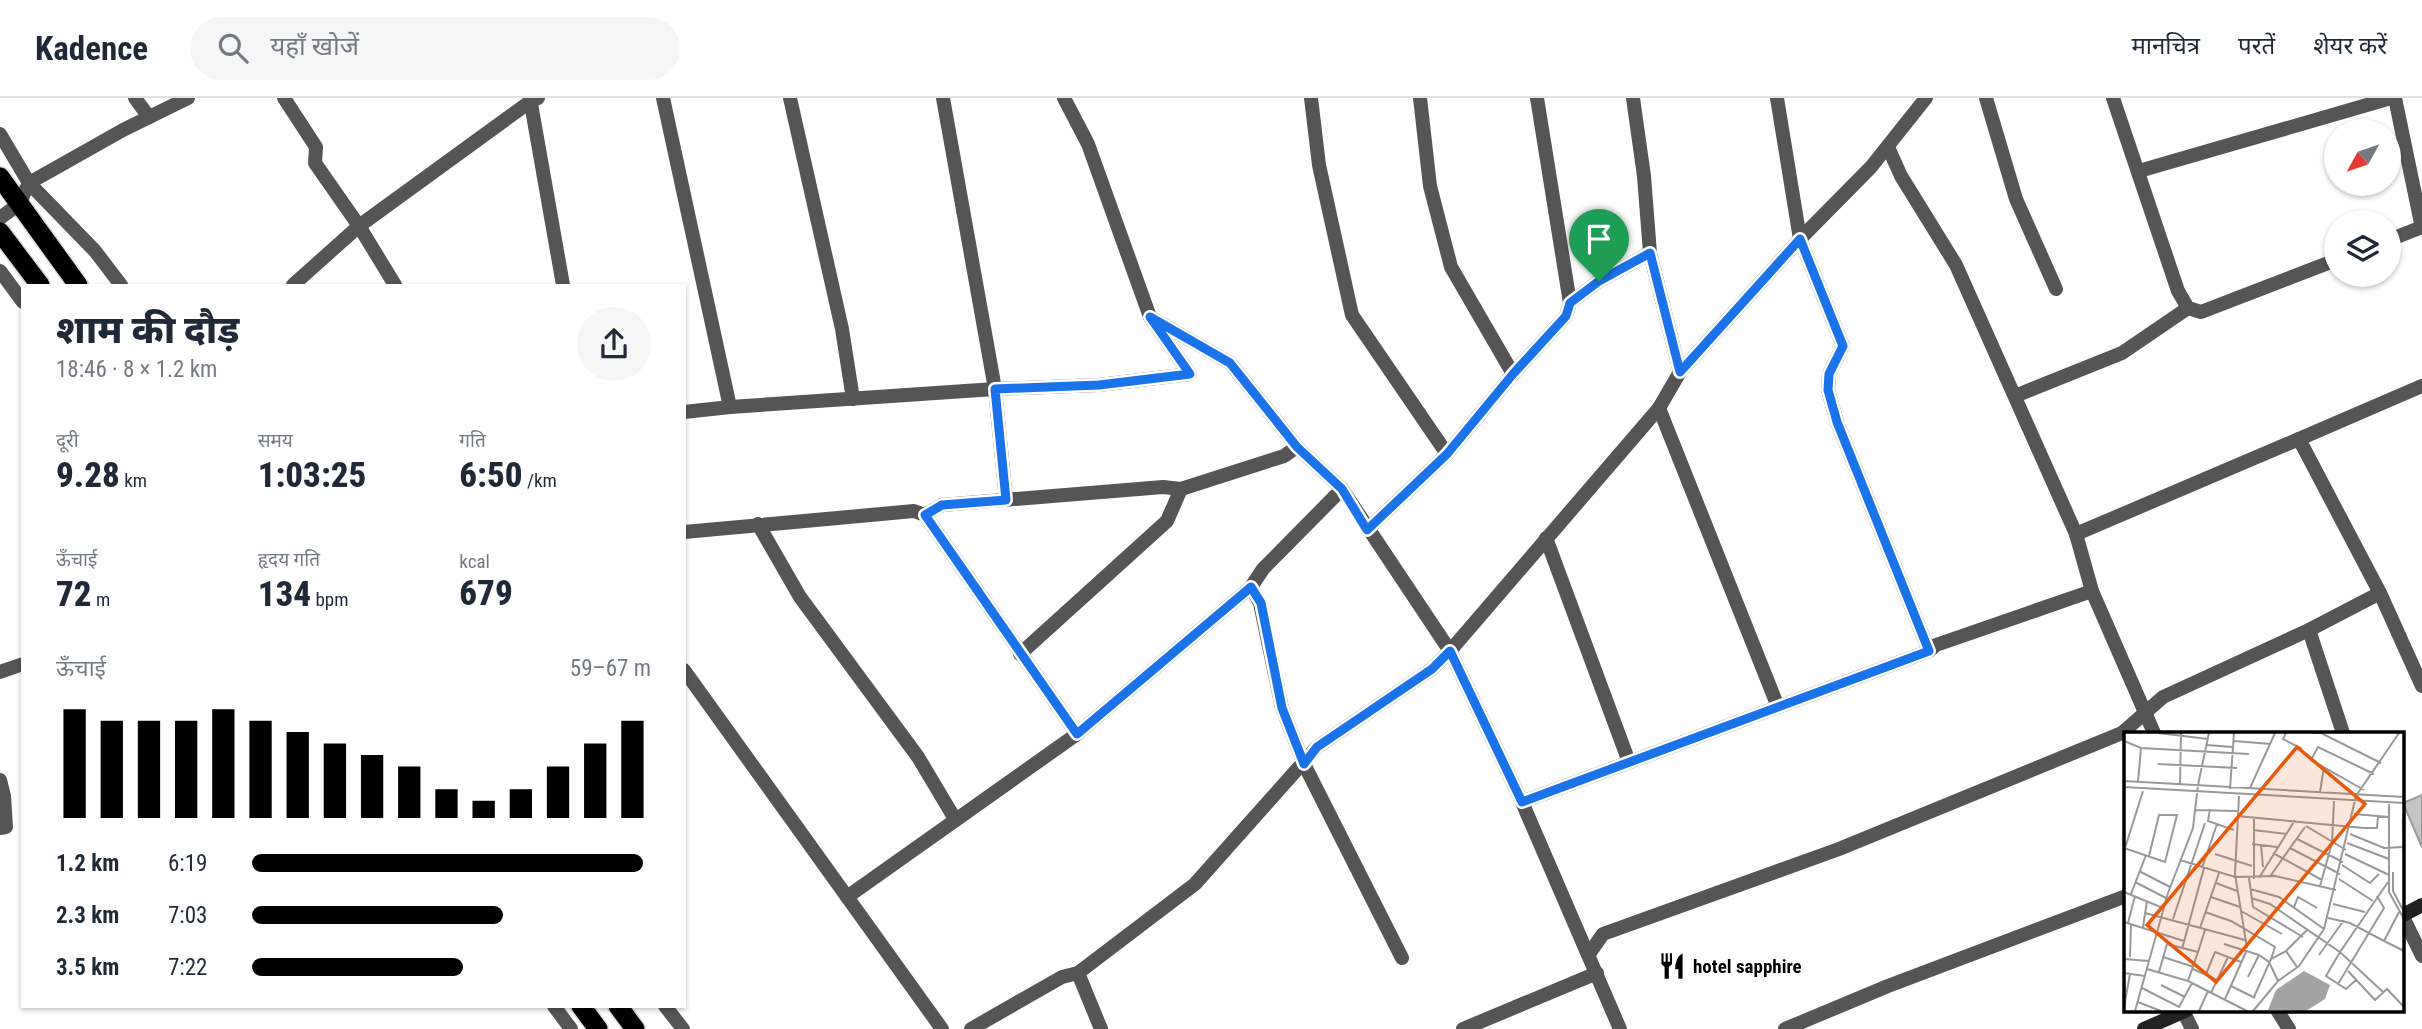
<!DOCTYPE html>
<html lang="hi">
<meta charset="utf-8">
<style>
body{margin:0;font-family:"Roboto Condensed","Noto Sans Devanagari",sans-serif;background:#f6f6f7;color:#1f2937;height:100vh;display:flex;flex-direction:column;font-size:26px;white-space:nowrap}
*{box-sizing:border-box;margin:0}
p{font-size:23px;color:#747a83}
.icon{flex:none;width:38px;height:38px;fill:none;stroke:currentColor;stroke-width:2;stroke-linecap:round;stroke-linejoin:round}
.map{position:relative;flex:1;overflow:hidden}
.drawer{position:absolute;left:21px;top:186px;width:665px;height:724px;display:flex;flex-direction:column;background:#fff;border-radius:0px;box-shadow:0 2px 5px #0004}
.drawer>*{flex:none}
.needle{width:46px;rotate:230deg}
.tools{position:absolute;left:2324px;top:21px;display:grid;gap:14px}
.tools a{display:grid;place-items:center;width:77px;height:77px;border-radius:50%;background:#fff;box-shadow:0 2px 5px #0004;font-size:35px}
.pin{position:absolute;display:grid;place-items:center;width:60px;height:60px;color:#fff;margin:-72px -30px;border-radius:50% 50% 50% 0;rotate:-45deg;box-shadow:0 0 7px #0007}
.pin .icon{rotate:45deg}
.round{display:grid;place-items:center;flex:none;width:74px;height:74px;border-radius:37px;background:#f6f6f7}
.summary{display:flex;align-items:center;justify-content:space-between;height:119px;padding:0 35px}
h1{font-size:38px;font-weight:800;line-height:52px}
.metrics{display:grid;grid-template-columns:repeat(3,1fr);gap:10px;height:119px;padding:7px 35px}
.metrics div{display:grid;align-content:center}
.metrics b{font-size:35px;font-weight:800}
.metrics small{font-size:19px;font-weight:400}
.metrics p{font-size:19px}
.chart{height:196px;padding:14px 35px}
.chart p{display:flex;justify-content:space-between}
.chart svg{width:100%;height:126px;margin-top:7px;stroke:#000;stroke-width:6}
ul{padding:0 35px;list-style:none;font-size:23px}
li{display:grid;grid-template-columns:112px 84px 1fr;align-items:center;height:52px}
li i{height:18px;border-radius:9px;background:#000}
header{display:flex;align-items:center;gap:42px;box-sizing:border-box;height:98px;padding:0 35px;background:#fff;border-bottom:2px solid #e0e1e3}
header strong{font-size:33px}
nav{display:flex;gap:38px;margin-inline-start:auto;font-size:24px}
.search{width:490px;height:63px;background:#f6f6f7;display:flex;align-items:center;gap:18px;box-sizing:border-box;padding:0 24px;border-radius:38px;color:#747a83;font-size:26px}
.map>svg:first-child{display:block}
.building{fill:#c4c4c4;stroke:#999;stroke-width:2}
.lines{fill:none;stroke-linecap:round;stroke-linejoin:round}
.trunk-casing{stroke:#dbdbdb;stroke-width:22}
.minor{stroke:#555;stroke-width:14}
.tertiary{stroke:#555;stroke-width:14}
.secondary{stroke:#222;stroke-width:14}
.trunk{stroke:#000;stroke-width:19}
.route-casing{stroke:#fff;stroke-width:14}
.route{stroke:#1a73e8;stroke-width:9}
.labels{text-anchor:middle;stroke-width:5;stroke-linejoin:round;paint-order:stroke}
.poi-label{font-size:19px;font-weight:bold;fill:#000;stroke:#fff;text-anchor:start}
.inset-road{fill:none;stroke:#999;stroke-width:2}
.view{fill:#e8590c;fill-opacity:0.15;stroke:#e8590c;stroke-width:3.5}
.inset-edge{fill:none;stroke:#000;stroke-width:3.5}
</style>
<header>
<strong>Kadence</strong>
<div class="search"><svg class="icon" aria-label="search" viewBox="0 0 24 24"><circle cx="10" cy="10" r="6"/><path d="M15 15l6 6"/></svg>यहाँ खोजें</div>
<nav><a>मानचित्र</a><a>परतें</a><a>शेयर करें</a></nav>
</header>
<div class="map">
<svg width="2422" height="931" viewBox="0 0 2422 931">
<rect width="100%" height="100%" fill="#fff"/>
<polygon class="building" points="2422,697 2422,749 2403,705"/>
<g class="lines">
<defs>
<g id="trunk">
<polyline points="0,79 78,187"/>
<polyline points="0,134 40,187"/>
<polyline points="581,908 598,931"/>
<polyline points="618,908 635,931"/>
</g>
</defs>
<use href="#trunk" class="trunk-casing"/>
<g class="minor">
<polyline points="135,0 149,19"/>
<polyline points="284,0 316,49 315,65 359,128 395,187"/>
<polyline points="530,0 563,187"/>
<polyline points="663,0 730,309"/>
<polyline points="790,0 842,231 853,301"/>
<polyline points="943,0 995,291 1006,402"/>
<polyline points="1311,0 1319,67 1352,217 1447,356"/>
<polyline points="1420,0 1430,88 1451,169 1513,276"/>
<polyline points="1633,0 1644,78 1650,155 1680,274"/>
<polyline points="1777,0 1800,141 1843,248 1829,276 1828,292 1837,324 1929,553"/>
<polyline points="1986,0 2016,101 2056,191"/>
<polyline points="2113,0 2178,193 2188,210 2201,214 2336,162"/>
<polyline points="2395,0 2422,130"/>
<polyline points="1888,49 1901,78 1956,167 2076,436 2092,493 2154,635"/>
<polyline points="2139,73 2391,0"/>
<polyline points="29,85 95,153 121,187"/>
<polyline points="2389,142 2422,129"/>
<polyline points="0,173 23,204"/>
<polyline points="293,187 359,128 531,3 538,0"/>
<polyline points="1570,205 1599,183 1650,155"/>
<polyline points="1150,219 1230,265 1297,349 1342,391 1450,553 1522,704 1620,931"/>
<polyline points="2015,298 2122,255 2188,210"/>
<polyline points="1659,310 1778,609"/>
<polyline points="684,314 730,309 995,291 1099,287 1190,276 1150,219 1088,46 1064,0"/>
<polyline points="2299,341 2422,288"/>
<polyline points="925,417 942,407 1163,389 1181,391 1284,358 1297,349"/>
<polyline points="758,426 800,499 918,659 955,721"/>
<polyline points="1367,432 1447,356 1513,276 1566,218 1570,205 1537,0"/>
<polyline points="684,434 914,413 925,417 1077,636"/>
<polyline points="2076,436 2299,341 2380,495 2422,588"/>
<polyline points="1546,440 1629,664"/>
<polyline points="1251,489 1260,505 1282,610 1304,666 1402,860"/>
<polyline points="1020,556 1167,423 1181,391"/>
<polyline points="684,572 942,931"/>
<polyline points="0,574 23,566"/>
<polyline points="0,682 4,698 6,729 0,730"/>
<polyline points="1522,704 1929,553 1936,547 2092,493"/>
<polyline points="847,799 1077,636 1251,489 1263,471 1342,391"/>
<polyline points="1589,856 1603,836 1839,751 2122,635 2163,599 2309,532 2380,495"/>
<polyline points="1078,875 1101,931"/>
<polyline points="554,908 571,931"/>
<polyline points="665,908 683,931"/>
<polyline points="2277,912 2289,931"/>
<polyline points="2183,913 2192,931"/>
<polyline points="971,931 1062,879 1078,875 1195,786 1317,649 1432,571 1450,553 1659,310 1680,274 1800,141 1871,69 1926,0"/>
<polyline points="1463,931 1597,875"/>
<polyline points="1785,931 1888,888 2126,798"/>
</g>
<g class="tertiary">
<polyline points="0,36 29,85"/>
<polyline points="29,85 123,32 188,0"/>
<polyline points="0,120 19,106 29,85"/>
<polyline points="2309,532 2343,635"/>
<polyline points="2403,819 2422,858"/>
</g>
<g class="secondary">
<polyline points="2403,817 2422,807"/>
<polyline points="2144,931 2187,912"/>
</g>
<use href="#trunk" class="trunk"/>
</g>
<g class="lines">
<defs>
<polygon id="route" points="1800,141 1843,248 1829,276 1828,292 1837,324 1929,553 1522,704 1450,553 1432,571 1317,649 1304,666 1282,610 1261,505 1251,489 1077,636 925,417 942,407 1006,402 995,291 1099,287 1190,276 1150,219 1230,265 1297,349 1342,391 1367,432 1447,356 1513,276 1566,218 1570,205 1599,183 1650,155 1680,274"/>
</defs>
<use href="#route" class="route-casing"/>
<use href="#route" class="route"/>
</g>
<defs>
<symbol id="restaurant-bare" viewBox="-9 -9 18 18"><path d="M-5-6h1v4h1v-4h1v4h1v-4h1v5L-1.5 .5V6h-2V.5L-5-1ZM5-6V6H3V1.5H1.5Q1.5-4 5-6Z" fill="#000" stroke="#fff" stroke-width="2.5" paint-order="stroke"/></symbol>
</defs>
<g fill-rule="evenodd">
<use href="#restaurant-bare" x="1653" y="849" width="38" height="38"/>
</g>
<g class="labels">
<g class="poi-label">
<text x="1693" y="875">hotel sapphire</text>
</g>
</g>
<g transform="translate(2124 634)">
<rect width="280" height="280" fill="#fff"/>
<path d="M180,239L206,253L201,267L182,279L144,278L152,258Z" fill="#a3a3a3"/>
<path class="inset-road" d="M34,1L84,7M162,1L159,7L178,17M187,1H197L257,31M0,9L17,16L125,22M110,9L147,12M82,13L109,15M34,32L113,36M0,49L280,65M14,50L17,16M56,52L57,1M74,53L85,1M0,55L280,71M126,56L151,1M106,57L110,1M240,58L187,28L194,15L250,42M196,60L200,35M115,64L111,142L123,216M265,70V160L280,187M86,77L84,89L110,98M71,78L113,79M230,82L265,85M113,84L240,96H253L254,84M279,86L280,111M182,94L222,118M181,95L147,143L212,158M129,98L163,102M226,102L260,116L280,115M173,107L219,130M223,111L265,127M128,112L153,115M137,113L139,135M0,116L41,130L53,83H35L25,124M1,116L19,59M166,116L216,142M149,121L198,148M91,122L128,134M221,122L265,143M56,128L111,145L151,144M218,133L246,151L255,142M78,136L93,92M15,139L46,155M269,140V159L280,180M125,146L129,175L179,205M135,146L171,88M130,147V85M215,147L249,169M11,150L42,166M92,151L113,159M196,154L208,111L210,69M126,157L155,165L200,197M0,160L39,176M7,162L22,123M87,165L116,175M127,166L146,172L216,220L264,150M209,172L241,180M170,175L174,165L193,176M117,179L158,202M81,180L107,189L151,215L147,227M275,180L260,209L280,219M21,181L121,208M204,186L226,191L260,209M49,187L81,91M0,190L60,209M4,191L11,164M19,195L23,169M76,196L95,141M100,212L135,223M58,217L80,136M162,219L184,197M195,223L220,188M6,225L7,192M39,225L70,235M0,227L25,229M23,237L64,249L123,279M69,237L93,248M224,239L251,268L263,257L279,274M35,240L43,212L74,220L81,198M0,241L21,244M82,242L91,220L117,230M124,245L135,223L145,230L154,249M232,248L222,257L202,244L216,220L259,260M64,249L74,220M214,252L260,176L253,164M37,253L61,265M107,254L131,266M18,256L55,275L68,251M87,261L104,225M130,265L147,227L162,219L173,235M101,267L122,220M14,270L37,279M0,275L6,242M11,279L44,161L69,96L74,53M75,279L84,259M129,279L154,249L175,234L200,197L232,64L275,1"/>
<path class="view" d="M173,15L241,72L92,250L23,193Z"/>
<rect width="280" height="280" class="inset-edge"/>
</g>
</svg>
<div class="tools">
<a><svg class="needle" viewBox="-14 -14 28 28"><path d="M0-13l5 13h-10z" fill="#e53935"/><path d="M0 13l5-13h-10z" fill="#747a83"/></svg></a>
<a><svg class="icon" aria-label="layers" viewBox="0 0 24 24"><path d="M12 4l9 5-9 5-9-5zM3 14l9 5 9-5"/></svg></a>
</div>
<div class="pin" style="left:1599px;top:183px;background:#1e9e55"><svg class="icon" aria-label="arrive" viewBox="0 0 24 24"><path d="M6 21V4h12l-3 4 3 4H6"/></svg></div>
<section class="drawer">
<div class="summary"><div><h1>शाम की दौड़</h1><p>18:46 · 8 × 1.2 km</p></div><a class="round"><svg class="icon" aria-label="share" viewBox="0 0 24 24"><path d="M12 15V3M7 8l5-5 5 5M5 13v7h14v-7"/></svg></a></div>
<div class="metrics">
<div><p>दूरी</p><b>9.28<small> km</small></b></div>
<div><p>समय</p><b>1:03:25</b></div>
<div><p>गति</p><b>6:50<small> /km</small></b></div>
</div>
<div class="metrics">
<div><p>ऊँचाई</p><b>72<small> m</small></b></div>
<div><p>हृदय गति</p><b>134<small> bpm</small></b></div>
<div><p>kcal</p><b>679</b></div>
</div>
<div class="chart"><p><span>ऊँचाई</span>59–67 m</p>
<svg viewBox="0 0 160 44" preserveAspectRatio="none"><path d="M5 44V6M15 44V10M25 44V10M35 44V10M45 44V6M55 44V10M65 44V14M75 44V18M85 44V22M95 44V26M105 44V34M115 44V38M125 44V34M135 44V26M145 44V18M155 44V10"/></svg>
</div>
<ul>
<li><b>1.2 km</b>6:19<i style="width:98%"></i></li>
<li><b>2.3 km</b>7:03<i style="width:63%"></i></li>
<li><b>3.5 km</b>7:22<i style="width:53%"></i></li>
</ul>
</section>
</div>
